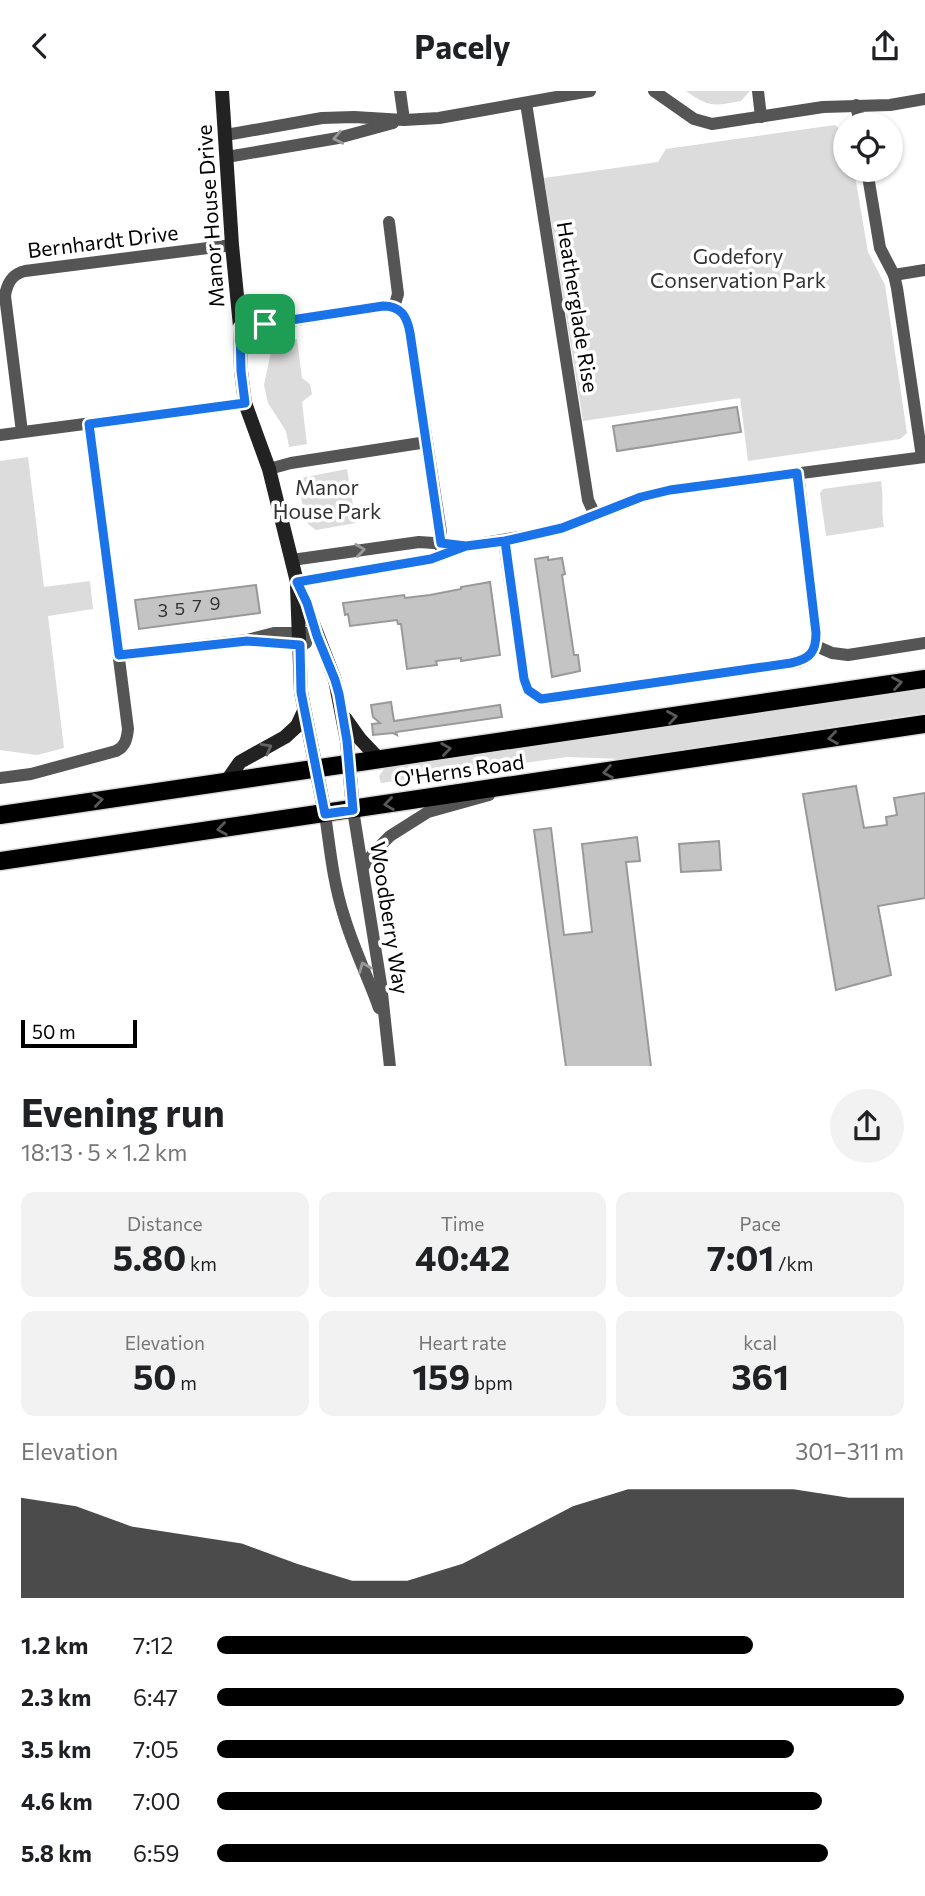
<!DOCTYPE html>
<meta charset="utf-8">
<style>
body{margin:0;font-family:Commissioner,sans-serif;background:#f2f2f2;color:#202124;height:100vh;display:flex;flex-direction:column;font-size:26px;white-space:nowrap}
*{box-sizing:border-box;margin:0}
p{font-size:23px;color:#757577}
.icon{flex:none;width:38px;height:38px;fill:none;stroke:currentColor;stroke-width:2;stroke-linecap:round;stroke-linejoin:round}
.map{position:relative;height:975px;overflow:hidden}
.side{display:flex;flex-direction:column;background:#fff;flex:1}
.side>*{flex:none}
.fabs{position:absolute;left:833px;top:21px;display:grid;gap:14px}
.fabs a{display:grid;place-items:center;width:70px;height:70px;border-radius:50%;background:#fff;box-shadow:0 2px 5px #0004;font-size:35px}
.scale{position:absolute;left:21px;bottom:18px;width:116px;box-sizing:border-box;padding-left:7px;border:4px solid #000;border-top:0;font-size:19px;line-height:24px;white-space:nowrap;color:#000;-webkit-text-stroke:5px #fff;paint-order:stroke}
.pin{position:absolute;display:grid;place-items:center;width:60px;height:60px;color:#fff;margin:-30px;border-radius:14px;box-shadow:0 4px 10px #0006}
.round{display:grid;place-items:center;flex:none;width:74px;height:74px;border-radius:37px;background:#f2f2f2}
.summary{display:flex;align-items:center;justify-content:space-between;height:119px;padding:0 21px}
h1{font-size:38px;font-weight:700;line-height:52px}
.figures{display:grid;grid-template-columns:repeat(3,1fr);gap:10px;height:119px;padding:7px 21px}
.figures div{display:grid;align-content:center;border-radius:14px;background:#f2f2f2;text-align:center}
.figures b{font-size:35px;font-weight:700}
.figures small{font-size:19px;font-weight:400}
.figures p{font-size:19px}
.chart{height:196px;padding:14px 21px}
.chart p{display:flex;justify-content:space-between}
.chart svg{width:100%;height:126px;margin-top:7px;fill:#000;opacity:.7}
ul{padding:0 21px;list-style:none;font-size:23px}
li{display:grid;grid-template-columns:112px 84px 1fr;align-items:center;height:52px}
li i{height:18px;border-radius:9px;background:#000}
header{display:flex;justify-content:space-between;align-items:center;height:91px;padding:0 21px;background:#fff;font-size:32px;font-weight:700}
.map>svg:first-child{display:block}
.green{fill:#dcdcdc}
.building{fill:#c4c4c4;stroke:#999;stroke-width:2}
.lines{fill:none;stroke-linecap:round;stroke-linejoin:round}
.primary-casing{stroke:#dbdbdb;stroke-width:21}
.street{stroke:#555;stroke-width:12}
.secondary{stroke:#222;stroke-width:14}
.primary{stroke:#000;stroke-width:18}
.oneway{stroke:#999}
.oneway2{stroke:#595959}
.oneway3{stroke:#646464}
.route-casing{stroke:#fff;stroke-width:14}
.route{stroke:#1a73e8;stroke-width:9}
.labels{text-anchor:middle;stroke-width:7;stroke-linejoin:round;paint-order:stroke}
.number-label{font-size:18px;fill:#313131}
.street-label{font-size:21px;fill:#000;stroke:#fff}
.park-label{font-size:21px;fill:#333;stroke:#fff}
</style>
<header><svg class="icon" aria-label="back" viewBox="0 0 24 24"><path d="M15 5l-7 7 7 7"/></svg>Pacely<svg class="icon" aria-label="share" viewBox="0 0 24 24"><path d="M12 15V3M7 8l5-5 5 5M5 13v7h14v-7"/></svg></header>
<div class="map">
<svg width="925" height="976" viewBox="0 0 925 976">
<rect width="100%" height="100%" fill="#fff"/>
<g class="green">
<path d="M686,0H749V1L741,10C713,15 710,17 686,0Z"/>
<polygon points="835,34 845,42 845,79 854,79 868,161 885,194 907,342 900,348 748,370 740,307 583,330 544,87 658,71 666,58"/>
<polygon points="297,248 302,287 310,293 312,303 302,311 307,353 289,356 286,340 268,312 264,294 272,256 277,250"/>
<polygon points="28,366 44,496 90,490 93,518 48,525 64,657 37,664 0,659 0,370"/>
<polygon points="347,378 356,432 316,439 308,433 296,388"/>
<path d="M881,390C884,406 881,420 884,436L826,445L820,402L823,398Z"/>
<polygon points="925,591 925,622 621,668 567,666 381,692 379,685 388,673"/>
</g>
<g class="building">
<polygon points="737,316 741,341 617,360 613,335"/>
<polygon points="548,466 548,469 562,467 565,483 562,484 574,564 578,564 580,580 552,586 535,468"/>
<polygon points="490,491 500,564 461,570 461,567 436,570 437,574 407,578 401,533 398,533 397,529 350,535 348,523 345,524 343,512 404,504 405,507 430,504 461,498 461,496"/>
<polygon points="256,494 260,522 139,538 135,509"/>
<polygon points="391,611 394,630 500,614 502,626 396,641 397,644 393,642 373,644 372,633 380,632 373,626 371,614"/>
<polygon points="856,695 864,737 887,734 886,726 897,724 894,707 925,702 925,807 878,815 891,884 836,899 803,703"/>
<polygon points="551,737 564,844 592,841 582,753 637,746 640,770 626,771 651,976 566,976 534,739"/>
<polygon points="719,750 721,779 681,781 679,753"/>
</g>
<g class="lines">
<defs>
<g id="primary">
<polyline points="0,724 925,588"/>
<polyline points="0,770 925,633"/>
</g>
</defs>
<use href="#primary" class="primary-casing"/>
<g class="street">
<polyline points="400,0 404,29"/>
<polyline points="654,0 694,28 712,33 823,16 890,14 925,8"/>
<polyline points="758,0 761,26"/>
<polyline points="526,12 588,409 595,424"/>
<polyline points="856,14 860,33"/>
<polyline points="226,44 322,27 354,26 404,29 439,27 590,0"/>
<polyline points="227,66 338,47 393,32"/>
<polyline points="867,79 880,157 894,184 897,197 922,366"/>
<polyline points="389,131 398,203 394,216"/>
<polyline points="894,184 925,179"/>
<path d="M240,235L266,234L383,215C401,215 407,225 410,242L441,441V464"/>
<path d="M22,341L5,205C7,192 12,183 25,180L232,154"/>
<polyline points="0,344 245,312"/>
<polyline points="269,378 291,372 427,351"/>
<path d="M504,450L524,588C527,600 534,607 546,608L798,571C813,566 816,556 816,542L798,382"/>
<polyline points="292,469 419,451 448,453"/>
<polyline points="297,491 431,468 466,455 537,443 562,437 641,406 670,399 925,366"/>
<polyline points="254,550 300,554 306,552"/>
<polyline points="816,555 832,562 848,564 925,552"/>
<polyline points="119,564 247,549 274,542 308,542 317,545"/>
<path d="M0,687L31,683L116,660C125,656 127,648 128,638L89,333"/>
<polyline points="353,719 381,893 390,976"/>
<path d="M325,723C330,758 333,791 344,825C353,856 368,886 379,917"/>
<polyline points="363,776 375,760 390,745 428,721 489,704"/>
</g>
<g class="secondary">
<polyline points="222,0 232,154 240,235 241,280 245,312 269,378 297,491 335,589 347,650 353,719"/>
<polyline points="297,496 301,601 325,723"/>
<polyline points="345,627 360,648 379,668"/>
<polyline points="226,691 240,671 285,646 297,635 304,620"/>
</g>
<use href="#primary" class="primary"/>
</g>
<defs><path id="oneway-chevron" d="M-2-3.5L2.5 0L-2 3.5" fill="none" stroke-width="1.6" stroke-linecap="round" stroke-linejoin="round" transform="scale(1.75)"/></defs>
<g class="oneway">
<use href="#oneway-chevron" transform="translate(338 47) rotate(169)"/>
<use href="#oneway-chevron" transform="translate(360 459) rotate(-8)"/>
<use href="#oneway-chevron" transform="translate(364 876) rotate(-112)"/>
</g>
<g class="oneway2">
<use href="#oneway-chevron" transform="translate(897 592) rotate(-9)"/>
<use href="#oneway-chevron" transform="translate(672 626) rotate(-9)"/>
<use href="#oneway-chevron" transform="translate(833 647) rotate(172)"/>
<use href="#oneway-chevron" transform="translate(446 658) rotate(-8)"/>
<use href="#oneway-chevron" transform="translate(608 681) rotate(171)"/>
<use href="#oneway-chevron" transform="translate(98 709) rotate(-8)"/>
<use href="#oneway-chevron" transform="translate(389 713) rotate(172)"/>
<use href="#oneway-chevron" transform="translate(222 738) rotate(172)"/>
</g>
<use class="oneway3" href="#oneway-chevron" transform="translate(267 657) rotate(-29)"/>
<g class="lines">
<defs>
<path id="route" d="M265,233L240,236L241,280L245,312L89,333L119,564L247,550L300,554L301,601L325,723L353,719L347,650L339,603L335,589L317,545L307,512L297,491L431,468L466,455L505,450L524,588L528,599L541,608L791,572C810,568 816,561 816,542L797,382L670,399L641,406L562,437L505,450L466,455L441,452L410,242C407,225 401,215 383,215L265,233"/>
</defs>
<use href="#route" class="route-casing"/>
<use href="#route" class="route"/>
</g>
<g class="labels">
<g class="number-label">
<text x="215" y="519">9</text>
<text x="197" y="521">7</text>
<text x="180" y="524">5</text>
<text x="163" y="526">3</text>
</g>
<g class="street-label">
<text transform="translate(211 125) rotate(-94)" y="7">Manor House Drive</text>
<text transform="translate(103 151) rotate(-7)" y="7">Bernhardt Drive</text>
<text transform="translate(577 216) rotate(81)" y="7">Heatherglade Rise</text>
<text transform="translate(459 680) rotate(-8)" y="7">O'Herns Road</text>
<text transform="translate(389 827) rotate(81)" y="7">Woodberry Way</text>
</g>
<g class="park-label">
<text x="738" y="173">Godefory<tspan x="738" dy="24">Conservation Park</tspan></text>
<text x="327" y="404">Manor<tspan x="327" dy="24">House Park</tspan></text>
</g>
</g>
</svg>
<div class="fabs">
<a><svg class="icon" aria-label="locate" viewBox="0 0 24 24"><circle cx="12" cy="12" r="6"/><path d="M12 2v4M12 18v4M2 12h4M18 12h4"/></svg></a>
</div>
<div class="scale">50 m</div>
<div class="pin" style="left:265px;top:233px;background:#1e9e55"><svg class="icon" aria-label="arrive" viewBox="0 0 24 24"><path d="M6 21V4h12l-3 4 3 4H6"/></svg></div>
</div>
<section class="side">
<div class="summary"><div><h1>Evening run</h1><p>18:13 · 5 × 1.2 km</p></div><a class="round"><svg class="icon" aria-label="share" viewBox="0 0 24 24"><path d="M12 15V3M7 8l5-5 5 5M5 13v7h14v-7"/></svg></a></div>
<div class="figures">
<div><p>Distance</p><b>5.80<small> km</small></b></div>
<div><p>Time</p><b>40:42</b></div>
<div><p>Pace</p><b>7:01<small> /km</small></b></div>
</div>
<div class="figures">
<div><p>Elevation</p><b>50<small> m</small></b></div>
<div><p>Heart rate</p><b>159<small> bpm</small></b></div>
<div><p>kcal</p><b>361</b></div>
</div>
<div class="chart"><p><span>Elevation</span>301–311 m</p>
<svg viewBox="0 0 160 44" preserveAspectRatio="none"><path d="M0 44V9L10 12L20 19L30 22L40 25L50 32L60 38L70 38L80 32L90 22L100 12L110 6L120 6L130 6L140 6L150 9L160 9V44z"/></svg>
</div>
<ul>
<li><b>1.2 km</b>7:12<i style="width:78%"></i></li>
<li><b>2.3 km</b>6:47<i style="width:100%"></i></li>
<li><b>3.5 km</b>7:05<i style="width:84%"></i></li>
<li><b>4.6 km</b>7:00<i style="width:88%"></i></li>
<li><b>5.8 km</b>6:59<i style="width:89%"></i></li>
</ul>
</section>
